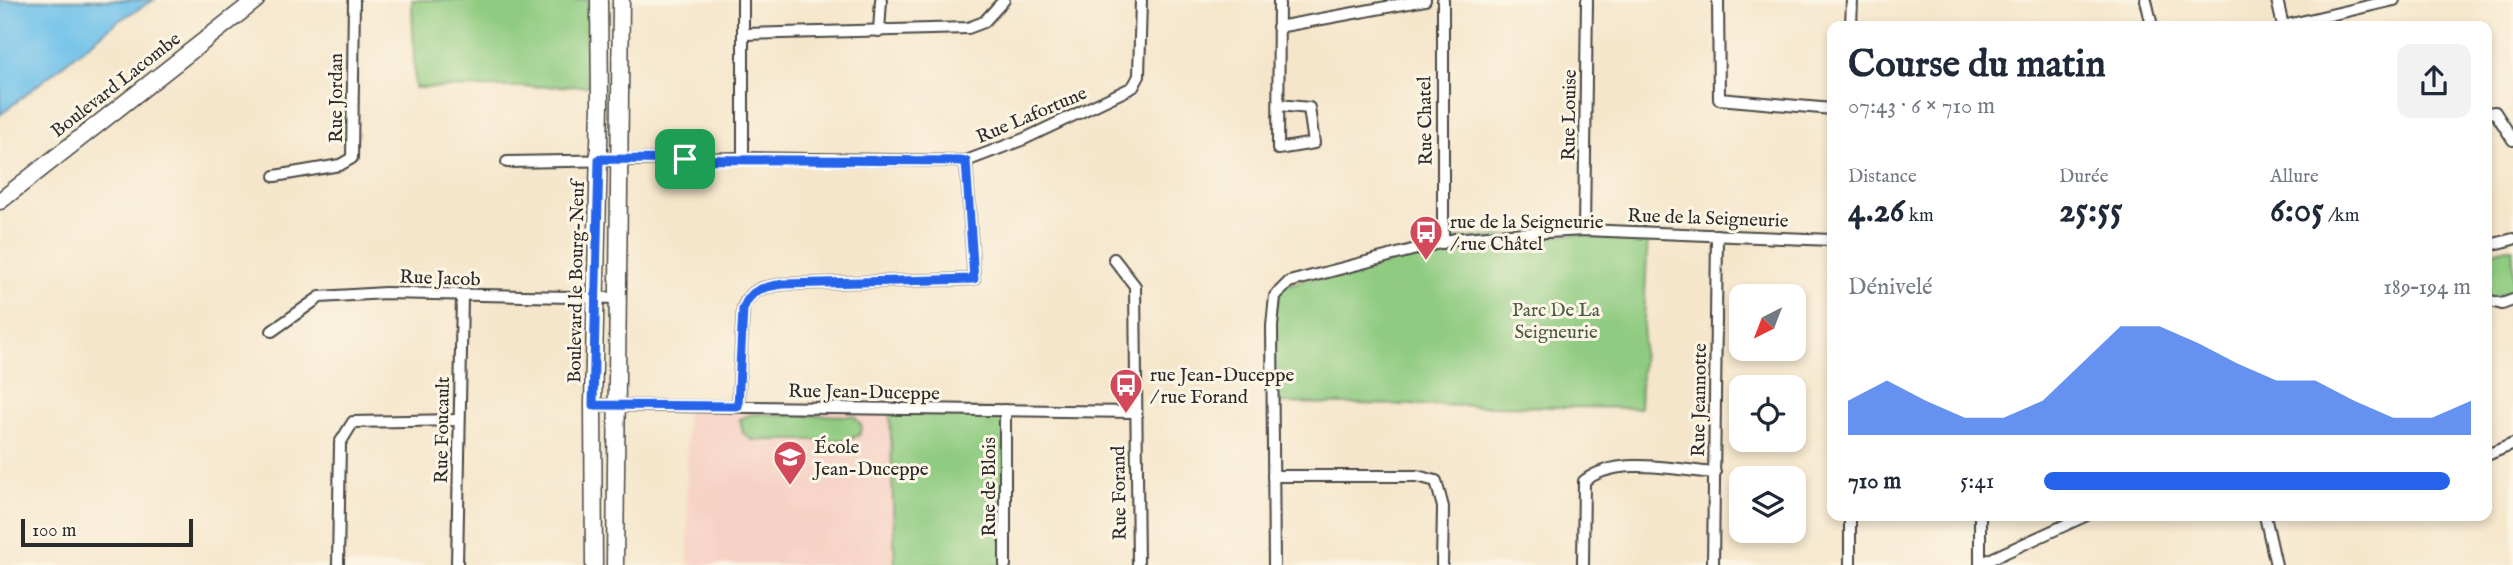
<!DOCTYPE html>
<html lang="fr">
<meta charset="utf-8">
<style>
body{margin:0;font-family:"IM FELL English",serif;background:#f2f2f3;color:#1f2937;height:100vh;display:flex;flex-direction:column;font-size:26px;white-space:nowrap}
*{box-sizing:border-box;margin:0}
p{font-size:23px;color:#747a83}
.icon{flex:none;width:38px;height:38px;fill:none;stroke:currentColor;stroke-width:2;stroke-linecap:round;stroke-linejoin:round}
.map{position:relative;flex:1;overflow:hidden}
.side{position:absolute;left:1827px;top:21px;width:665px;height:500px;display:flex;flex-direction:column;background:#fff;border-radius:14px;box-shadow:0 4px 10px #0003}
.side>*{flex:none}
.needle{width:46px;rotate:222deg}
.buttons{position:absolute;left:1729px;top:284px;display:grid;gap:14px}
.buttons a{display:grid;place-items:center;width:77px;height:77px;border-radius:14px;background:#fff;box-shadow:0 4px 10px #0003;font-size:35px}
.scale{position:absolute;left:21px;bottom:18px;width:172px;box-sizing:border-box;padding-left:7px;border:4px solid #2b2b2b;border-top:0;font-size:19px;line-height:24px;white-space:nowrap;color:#2b2b2b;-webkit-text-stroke:5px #fcf5e5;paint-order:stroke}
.pin{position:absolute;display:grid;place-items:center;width:60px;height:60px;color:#fff;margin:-30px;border-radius:14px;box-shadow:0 4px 10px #0006}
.round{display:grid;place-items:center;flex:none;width:74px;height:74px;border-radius:14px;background:#f2f2f3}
.summary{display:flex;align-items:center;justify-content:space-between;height:119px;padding:0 21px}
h1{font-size:38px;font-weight:800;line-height:52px}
.stats{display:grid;grid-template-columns:repeat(3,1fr);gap:10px;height:119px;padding:7px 21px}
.stats div{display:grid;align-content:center}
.stats b{font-size:35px;font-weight:800}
.stats small{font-size:19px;font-weight:400}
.stats p{font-size:19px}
.chart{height:196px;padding:14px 21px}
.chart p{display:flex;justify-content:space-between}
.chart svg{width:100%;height:126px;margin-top:7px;fill:#2563eb;opacity:.7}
ul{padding:0 21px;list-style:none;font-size:23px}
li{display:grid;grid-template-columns:112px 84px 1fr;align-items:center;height:52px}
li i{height:18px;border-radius:9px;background:#2563eb}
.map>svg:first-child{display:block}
.built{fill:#f6d1c5}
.green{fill:#8fcb80;stroke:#5d7b56;stroke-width:2}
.water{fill:#6ec1ea;stroke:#4c768a;stroke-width:2}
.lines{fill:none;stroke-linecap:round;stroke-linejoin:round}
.street-casing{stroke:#494743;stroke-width:14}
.secondary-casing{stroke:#494743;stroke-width:19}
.street{stroke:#fff;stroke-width:10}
.secondary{stroke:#fff;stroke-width:16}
.route-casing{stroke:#fff;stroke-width:14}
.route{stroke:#2563eb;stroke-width:9}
.labels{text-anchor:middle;stroke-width:6;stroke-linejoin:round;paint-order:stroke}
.street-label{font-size:19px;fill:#2b2b2b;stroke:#fcf5e5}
.poi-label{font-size:19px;fill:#2b2b2b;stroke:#fcf5e5;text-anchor:start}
.park-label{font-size:19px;fill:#495b44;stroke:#fcf5e5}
</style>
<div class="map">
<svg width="2513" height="565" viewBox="0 0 2513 565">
<rect width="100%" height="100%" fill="#fcf5e5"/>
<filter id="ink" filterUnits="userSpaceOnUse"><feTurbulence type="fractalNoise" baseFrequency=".0143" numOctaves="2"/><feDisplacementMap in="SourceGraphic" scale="14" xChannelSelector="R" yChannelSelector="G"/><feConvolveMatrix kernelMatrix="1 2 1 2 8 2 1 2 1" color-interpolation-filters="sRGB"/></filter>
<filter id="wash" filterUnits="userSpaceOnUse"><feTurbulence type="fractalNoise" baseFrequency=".00686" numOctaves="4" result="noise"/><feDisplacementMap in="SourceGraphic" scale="28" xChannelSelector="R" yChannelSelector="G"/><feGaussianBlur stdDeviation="1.57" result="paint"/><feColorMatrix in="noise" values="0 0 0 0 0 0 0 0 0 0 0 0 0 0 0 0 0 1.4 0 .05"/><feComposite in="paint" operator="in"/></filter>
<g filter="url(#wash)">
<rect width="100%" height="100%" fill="#f5e6cb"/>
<polygon class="built" points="686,406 890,408 894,565 688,565"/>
<g class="green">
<polygon points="412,0 589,0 588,86 415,88"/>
<polygon points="1648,232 1640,408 1274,403 1271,325 1282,286 1459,238"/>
<polygon points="2506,248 2513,248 2513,291 2492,298 2487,295 2487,254"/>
<polygon points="890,408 1005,410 1005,565 895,565"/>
<polygon points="752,414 854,416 862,427 859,435 849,440 752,440 743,433 740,419"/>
</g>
<polygon class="water" points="0,0 154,0 118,21 0,115"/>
</g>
<g filter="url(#ink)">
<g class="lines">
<defs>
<g id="street">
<polyline points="1718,0 1719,99 1832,109"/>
<polyline points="2146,0 2152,26"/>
<polyline points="2277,0 2283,26"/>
<polyline points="1851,26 1852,0"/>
<polyline points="2283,26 2394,0"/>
<polyline points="1278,27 1425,0"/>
<polyline points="879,31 881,0"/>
<polyline points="745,34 968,28 984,22 1004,0"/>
<polyline points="1279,105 1309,108 1314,143 1278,149 1279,0"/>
<polyline points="2487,113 2495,112 2513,140"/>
<polyline points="743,158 743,0"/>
<polyline points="507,162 743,158 966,161 1024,139 1133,87 1139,76 1141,0"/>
<polyline points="275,176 340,165 352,158 354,0"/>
<polyline points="1584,230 1587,0"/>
<polyline points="1443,243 1443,0"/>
<polyline points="2487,249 2494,244 2513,239"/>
<polyline points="1114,259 1135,286 1138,565"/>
<polyline points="2487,300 2502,304 2513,300"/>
<polyline points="272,331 320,297 385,293 617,298"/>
<polyline points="593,405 1134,412"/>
<path d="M738,406L743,308C751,288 764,287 784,284L974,279L966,161"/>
<polyline points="1005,410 1005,565"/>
<polyline points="2487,455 2513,444"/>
<polyline points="1273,476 1417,476 1436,481 1443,507 1442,565"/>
<polyline points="2265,516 2276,565"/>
<polyline points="1980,564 2085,516"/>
<polyline points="338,565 340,443 353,422 458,420"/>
<polyline points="457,565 462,296"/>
<polyline points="1274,565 1272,326 1275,296 1289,282 1455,239 1510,234 1584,230 1832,240"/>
<path d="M1583,565L1584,481C1619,455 1674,470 1715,473"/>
<polyline points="1713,565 1717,235"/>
<polyline points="1850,565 1850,516"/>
<polyline points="1980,565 1980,516"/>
</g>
<g id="secondary">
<polyline points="0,201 256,0"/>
<polyline points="594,565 593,405 600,104 599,0"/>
<polyline points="615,565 621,0"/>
</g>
</defs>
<use href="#street" class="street-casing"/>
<use href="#secondary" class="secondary-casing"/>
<use href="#street" class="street"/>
<use href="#secondary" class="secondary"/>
</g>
</g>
<g class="lines" filter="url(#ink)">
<defs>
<path id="route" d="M599,159L966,161L974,279L784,284C764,287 751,288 743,309L738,406L593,405Z"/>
</defs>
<use href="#route" class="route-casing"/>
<use href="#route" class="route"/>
</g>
<defs>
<symbol id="bus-pin" viewBox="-11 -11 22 30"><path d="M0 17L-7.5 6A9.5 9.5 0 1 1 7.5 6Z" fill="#d1495b" stroke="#fcf5e5"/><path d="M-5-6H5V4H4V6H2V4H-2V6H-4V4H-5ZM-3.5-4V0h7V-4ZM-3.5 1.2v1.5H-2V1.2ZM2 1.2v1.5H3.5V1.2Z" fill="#fff"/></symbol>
<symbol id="school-pin" viewBox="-11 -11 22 30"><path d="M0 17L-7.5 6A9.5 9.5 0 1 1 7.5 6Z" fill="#d1495b" stroke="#fcf5e5"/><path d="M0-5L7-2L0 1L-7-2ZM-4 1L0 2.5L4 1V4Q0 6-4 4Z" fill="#fff"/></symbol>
</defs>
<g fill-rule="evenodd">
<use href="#bus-pin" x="1407" y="213" width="38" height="52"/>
<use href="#bus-pin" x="1107" y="366" width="38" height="52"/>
<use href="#school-pin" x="771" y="438" width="38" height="52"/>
</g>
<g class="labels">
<g class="street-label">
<text transform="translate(115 84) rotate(-38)" y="7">Boulevard Lacombe</text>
<text transform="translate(335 98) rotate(-90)" y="7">Rue Jordan</text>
<text transform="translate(1031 114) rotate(-23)" y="7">Rue Lafortune</text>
<text transform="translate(1568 115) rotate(-89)" y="7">Rue Louise</text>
<text transform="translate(1424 121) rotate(-91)" y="7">Rue Chatel</text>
<text transform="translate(1708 217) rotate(2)" y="7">Rue de la Seigneurie</text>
<text transform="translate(440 277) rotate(2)" y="7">Rue Jacob</text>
<text transform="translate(575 282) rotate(-89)" y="7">Boulevard le Bourg-Neuf</text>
<text transform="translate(864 391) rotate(1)" y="7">Rue Jean-Duceppe</text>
<text transform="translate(1698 400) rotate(-89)" y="7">Rue Jeannotte</text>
<text transform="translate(441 430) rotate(-89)" y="7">Rue Foucault</text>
<text transform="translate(988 487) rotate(-90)" y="7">Rue de Blois</text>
<text transform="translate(1118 493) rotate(-91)" y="7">Rue Forand</text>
</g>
<g class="poi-label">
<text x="1450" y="228">rue de la Seigneurie<tspan x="1450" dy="22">/ rue Châtel</tspan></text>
<text x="1150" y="381">rue Jean-Duceppe<tspan x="1150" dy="22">/ rue Forand</tspan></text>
<text x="814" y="453">École<tspan x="814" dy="22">Jean-Duceppe</tspan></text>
</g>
<g class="park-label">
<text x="1556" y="316">Parc De La<tspan x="1556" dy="22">Seigneurie</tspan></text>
</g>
</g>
</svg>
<div class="buttons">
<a><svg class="needle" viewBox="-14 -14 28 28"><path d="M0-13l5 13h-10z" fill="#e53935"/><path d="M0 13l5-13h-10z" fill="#747a83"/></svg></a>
<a><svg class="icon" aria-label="locate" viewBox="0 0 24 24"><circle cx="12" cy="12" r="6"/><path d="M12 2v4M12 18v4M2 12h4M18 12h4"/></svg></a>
<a><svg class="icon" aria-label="layers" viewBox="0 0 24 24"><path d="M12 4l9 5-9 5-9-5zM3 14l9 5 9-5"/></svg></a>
</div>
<div class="scale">100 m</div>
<div class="pin" style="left:685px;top:159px;background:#1e9e55"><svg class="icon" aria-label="arrive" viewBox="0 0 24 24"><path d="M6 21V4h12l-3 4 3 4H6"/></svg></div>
<section class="side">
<div class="summary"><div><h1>Course du matin</h1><p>07:43 · 6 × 710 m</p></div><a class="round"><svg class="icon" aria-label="share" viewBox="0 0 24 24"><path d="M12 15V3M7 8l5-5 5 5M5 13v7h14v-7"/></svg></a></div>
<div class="stats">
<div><p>Distance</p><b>4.26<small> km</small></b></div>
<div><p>Durée</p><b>25:55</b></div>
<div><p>Allure</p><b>6:05<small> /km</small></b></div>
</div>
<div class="chart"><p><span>Dénivelé</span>189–194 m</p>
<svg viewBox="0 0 160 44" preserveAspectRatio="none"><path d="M0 44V32L10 25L20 32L30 38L40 38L50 32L60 19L70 6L80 6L90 12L100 19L110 25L120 25L130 32L140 38L150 38L160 32V44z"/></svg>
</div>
<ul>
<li><b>710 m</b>5:41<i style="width:95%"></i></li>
</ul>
</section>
</div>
